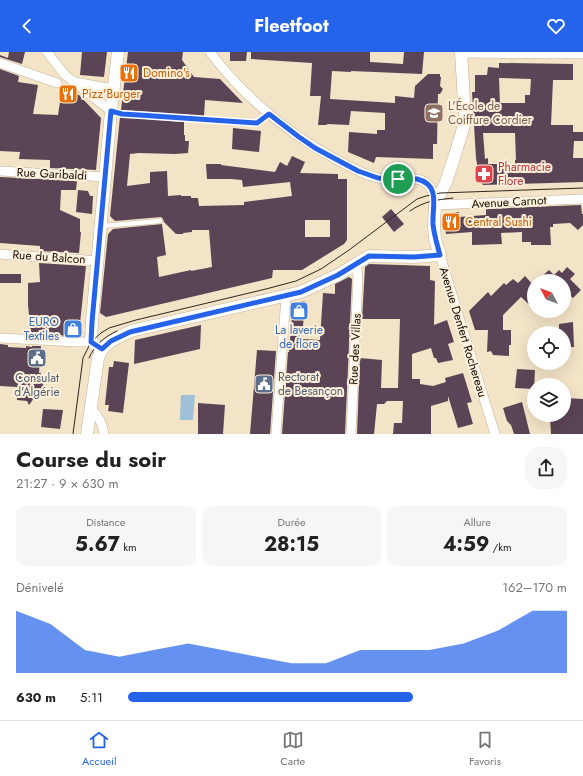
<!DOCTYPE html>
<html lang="fr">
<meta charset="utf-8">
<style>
body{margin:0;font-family:Jost,sans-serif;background:#f6f6f6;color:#222;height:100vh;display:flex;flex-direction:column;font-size:15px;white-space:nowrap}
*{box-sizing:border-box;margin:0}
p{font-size:13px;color:#767676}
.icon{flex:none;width:22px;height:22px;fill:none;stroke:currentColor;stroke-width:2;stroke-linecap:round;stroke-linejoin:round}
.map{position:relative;height:382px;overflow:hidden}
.side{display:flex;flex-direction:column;background:#fff;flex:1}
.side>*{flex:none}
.needle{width:26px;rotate:311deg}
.controls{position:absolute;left:527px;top:222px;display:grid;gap:8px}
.controls a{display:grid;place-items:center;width:44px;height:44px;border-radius:50%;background:#fff;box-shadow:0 4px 16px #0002;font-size:20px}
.pin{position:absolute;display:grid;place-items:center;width:34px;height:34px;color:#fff;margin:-17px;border:2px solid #fff;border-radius:50%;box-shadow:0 1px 4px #0007}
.round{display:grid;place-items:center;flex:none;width:42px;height:42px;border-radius:16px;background:#f6f6f6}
.head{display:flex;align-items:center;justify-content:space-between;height:68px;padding:0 16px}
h1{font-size:22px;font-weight:700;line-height:30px}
.stats{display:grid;grid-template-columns:repeat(3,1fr);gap:6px;height:68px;padding:4px 16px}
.stats div{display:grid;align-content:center;border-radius:10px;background:#f6f6f6;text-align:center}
.stats b{font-size:20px;font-weight:700}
.stats small{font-size:11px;font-weight:400}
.stats p{font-size:11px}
.chart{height:112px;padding:8px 16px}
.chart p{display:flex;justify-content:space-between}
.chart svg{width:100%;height:72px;margin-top:4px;fill:#2563eb;opacity:.7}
ul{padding:0 16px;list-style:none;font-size:13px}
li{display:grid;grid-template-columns:64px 48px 1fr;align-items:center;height:30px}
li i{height:10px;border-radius:5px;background:#2563eb}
header{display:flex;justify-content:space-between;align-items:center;height:52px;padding:0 16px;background:#2563eb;color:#fff;font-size:18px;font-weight:700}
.menu{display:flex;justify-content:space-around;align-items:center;height:56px;border-top:1px solid #e0e0e0;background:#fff;font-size:11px;color:#767676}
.menu a{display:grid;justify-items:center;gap:2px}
.menu .selected{color:#2563eb}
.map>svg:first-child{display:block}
.water{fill:#9fc0d6}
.building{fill:#5b4455;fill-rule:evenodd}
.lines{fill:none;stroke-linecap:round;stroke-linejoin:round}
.lane-casing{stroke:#c3b398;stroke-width:5.5}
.street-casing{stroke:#c3b398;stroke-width:10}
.secondary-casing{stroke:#c3b398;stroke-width:13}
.lane{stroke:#fff;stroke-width:4.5}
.street{stroke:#fff;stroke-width:9}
.secondary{stroke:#fff;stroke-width:12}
.tram{stroke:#2d271c;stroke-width:1}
.route-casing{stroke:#fff;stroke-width:8}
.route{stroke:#2563eb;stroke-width:5}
.labels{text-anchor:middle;stroke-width:4;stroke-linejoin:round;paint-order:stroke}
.food-label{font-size:12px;fill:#c56008;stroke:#fef0da;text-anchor:start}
.education-label{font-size:12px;fill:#785e54;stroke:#fef0da;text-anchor:start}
.health-label{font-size:12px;fill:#be3a42;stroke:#fef0da;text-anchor:start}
.street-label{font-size:12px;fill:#110c04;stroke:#fef0da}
.shop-label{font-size:12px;fill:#366cbe;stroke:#fef0da;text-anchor:end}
.service-label{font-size:12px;fill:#4e5e75;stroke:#fef0da;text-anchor:start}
</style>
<header><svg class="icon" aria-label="back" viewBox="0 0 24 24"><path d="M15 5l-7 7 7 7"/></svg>Fleetfoot<svg class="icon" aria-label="heart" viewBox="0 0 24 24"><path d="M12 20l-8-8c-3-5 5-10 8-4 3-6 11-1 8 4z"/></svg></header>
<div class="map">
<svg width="583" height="382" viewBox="0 0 583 382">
<rect width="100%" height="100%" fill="#f3e3c7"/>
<polygon class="water" points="181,343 195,343 193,368 180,368"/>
<g class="building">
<polygon points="9,0 25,0 22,12 0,5 0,3 8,6"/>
<polygon points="82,0 107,0 104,25 80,23"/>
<polygon points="128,0 183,0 182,8 194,25 220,27 243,51 205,48 204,64 121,58"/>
<polygon points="230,0 247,0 246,9 230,9"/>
<polygon points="251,0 370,0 370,10 403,12 404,0 424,0 422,22 351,19 351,20 332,19 330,47 395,51 395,44 414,46 415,34 428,22 440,22 440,25 441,25 440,34 443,37 440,42 438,42 437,92 433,92 433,107 376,105 374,111 348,100 349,80 377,82 377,78 385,78 385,61 351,59 349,73 328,72 326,73 318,73 321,44 310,44 312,11 251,7"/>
<path d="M499,11L573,12V28H553L551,73H573V80H583V89H574L573,106H583V130L483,133L480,129L476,106L472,40H475V23H487L488,15L499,16ZM499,26L531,27L530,43H525V51H500ZM483,81H515L516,108H515V112H488V106L485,107Z"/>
<polygon points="0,17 19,24 18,30 38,33 33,62 58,63 62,37 79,43 101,66 96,118 50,116 50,108 19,107 20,100 0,99"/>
<path d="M120,65L184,70V83H185V89H189L188,101L175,102L139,101L130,102L127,134L150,131V120L167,119L168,144L181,143V144H191V146H198L199,154L244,153V150L292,144L290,130L243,135L242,128L231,127H207L206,112H221V113L275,120L280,110L287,114L292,104L305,110L300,121L338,122V127H347V188L344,192L302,218H273L272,226L106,265L100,261L108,182L113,177L162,172L166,203L157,205L159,225L191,218V219L212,215L209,178H192V180L183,181V182H176L164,170L163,167L161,165L115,169L110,164ZM305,168H330V185H305Z"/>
<polygon points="233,76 261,79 259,100 232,97"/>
<polygon points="0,125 77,129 76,138 61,138 60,158 80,167 80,180 81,180 79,201 40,199 40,194 0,191"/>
<polygon points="78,138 88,139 90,144 93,144 92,162 76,160"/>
<polygon points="581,153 582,162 583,162 583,173 578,178 570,171 553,172 553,175 550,175 551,193 531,193 531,190 522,190 522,180 501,181 502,192 472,193 472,180 446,182 444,166 447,162 459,160 459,165 486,163 486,157"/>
<polygon points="391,157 404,172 394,180 382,165"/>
<polygon points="39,211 86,214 79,281 76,284 31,282 28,253 28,231 40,230"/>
<polygon points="369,212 430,214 430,228 435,229 434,273 447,268 454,290 448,292 453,308 438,311 436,306 434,306 431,296 412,302 412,327 420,327 420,332 433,334 446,330 445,326 463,321 472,350 467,351 473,372 458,376 448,344 448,349 431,354 431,382 393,382 394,371 402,371 403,349 387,349 384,352 377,352 374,382 357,382 360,306 382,308 381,336 398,336 400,267 362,267 365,215"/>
<polygon points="567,215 575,222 570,227 581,238 573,246 564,238 564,229 537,229 549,218 554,223 559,218 562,221"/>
<rect x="0" y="222" width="21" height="9"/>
<polygon points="525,224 534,234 534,257 521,245 503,263 503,278 511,278 511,293 509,293 509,304 493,303 491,299 487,300 488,278 475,278 469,259 488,240 491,244 504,231 506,233 513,227 518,231"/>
<polygon points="349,225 352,227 345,382 282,382 288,300 289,300 293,251 305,249 302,287 320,288 323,241 335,242 335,232"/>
<polygon points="573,270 574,295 564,295 564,281 559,281 559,272"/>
<polygon points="201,273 200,297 134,312 135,288"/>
<polygon points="0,292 8,293 8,295 26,296 26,294 32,295 32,294 41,294 39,321 41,321 41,326 44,327 43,334 29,353 27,349 17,348 18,335 0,334"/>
<polygon points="257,298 276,299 270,382 250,382"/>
<polygon points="114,309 129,311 123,361 108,359 109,353 105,353 109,315 113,315"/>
<polygon points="517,317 535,318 534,337 515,336"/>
<polygon points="564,346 583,347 583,382 551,382 550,365 564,363"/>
<polygon points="522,350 530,382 514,382 511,373 507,369 503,356"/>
<polygon points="198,351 225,353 223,382 198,382"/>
<polygon points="43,357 63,358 60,377 41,375"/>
</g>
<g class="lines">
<defs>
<g id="lane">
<polyline points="112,60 122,62 139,63 257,71 269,62"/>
<polyline points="102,174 160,169"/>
</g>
<g id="street">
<polyline points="47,0 65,23 111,59"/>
<path d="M210,0C244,45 289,82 339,109C351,115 364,123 378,126C388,128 406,127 417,127C431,130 434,141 435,153L583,147"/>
<polyline points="461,1 583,2"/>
<polyline points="0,11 57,31"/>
<polyline points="75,30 113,37"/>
<polyline points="0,119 105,125"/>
<path d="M0,202C32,205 65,206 97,209"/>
<polyline points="440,203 495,382"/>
<polyline points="0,286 78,290 91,290"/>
<path d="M90,357C98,361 103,373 104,382"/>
<polyline points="276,382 286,244"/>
<polyline points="351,382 358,224 357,218 353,213"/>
</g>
<g id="secondary">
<polyline points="102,297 91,290 92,269 111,59 118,0"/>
<polyline points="87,382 98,306 102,297 111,289 131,279 301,240 338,223 369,204 414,205 440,203 435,187 434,173 435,153 446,130 454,106 464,73 465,65 461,0"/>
</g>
</defs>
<use href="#lane" class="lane-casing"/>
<use href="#street" class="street-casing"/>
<use href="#secondary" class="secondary-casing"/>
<use href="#lane" class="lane"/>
<use href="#street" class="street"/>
<use href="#secondary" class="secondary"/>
<g class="tram">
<path d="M410,159C424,149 436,148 453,146"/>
<path d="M89,306C94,294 104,285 117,279"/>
<polyline points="73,382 83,306 91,290 101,281 109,276 136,268 266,237 296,229 321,217 349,198 417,147 426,144 440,141 583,136"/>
</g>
</g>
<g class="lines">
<defs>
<path id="route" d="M111,59L122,62L139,63L257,71L269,62L299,85L315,96L358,119L378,126L417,127C441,133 432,154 433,172C434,183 437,192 440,203L414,205L369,204L338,223L301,240L130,280L111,289L102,297L91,290L92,270Z"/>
</defs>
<use href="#route" class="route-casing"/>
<use href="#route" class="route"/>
</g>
<defs>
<symbol id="restaurant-square" viewBox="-11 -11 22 22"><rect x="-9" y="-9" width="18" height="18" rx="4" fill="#e8710a" stroke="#fef0da"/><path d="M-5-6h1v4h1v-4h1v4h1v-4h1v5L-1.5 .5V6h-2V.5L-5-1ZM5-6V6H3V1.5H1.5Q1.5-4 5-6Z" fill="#fff"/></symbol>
<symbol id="school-square" viewBox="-11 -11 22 22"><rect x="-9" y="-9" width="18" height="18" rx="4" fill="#8d6e63" stroke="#fef0da"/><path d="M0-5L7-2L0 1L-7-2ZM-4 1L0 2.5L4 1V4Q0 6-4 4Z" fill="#fff"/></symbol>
<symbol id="pharmacy-square" viewBox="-11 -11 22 22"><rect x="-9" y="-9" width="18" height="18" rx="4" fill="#e0444e" stroke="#fef0da"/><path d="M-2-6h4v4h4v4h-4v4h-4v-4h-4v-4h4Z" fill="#fff"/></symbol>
<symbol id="shop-square" viewBox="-11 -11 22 22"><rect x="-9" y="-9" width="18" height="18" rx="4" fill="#3f7fe0" stroke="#fef0da"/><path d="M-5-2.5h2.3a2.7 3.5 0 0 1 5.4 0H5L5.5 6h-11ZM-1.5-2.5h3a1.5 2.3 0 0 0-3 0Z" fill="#fff"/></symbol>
<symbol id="civic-square" viewBox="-11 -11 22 22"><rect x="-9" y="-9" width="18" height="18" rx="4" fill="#5c6f8a" stroke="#fef0da"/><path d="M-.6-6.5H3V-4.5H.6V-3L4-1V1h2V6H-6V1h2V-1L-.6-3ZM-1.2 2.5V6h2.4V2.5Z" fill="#fff"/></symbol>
</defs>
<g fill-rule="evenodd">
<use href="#restaurant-square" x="118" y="10" width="22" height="22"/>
<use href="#restaurant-square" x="57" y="31" width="22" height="22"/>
<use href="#school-square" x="423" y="50" width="22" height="22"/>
<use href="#pharmacy-square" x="473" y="111" width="22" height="22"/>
<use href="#restaurant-square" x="440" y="159" width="22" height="22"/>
<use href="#shop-square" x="288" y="248" width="22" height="22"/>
<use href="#shop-square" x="62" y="266" width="22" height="22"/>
<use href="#civic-square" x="26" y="295" width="22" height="22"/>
<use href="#civic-square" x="253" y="321" width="22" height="22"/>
</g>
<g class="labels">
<g class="food-label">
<text x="143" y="25">Domino's</text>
<text x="82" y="46">Pizz'Burger</text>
<text x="465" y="174">Central Sushi</text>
</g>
<g class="education-label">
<text x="448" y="58">L'École de<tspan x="448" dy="14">Coiffure Cordier</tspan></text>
</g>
<g class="health-label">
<text x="498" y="119">Pharmacie<tspan x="498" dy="14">Flore</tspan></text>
</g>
<g class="street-label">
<text transform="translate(52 122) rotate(3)" y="4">Rue Garibaldi</text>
<text transform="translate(509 150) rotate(-3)" y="4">Avenue Carnot</text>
<text transform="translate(49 205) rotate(4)" y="4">Rue du Balcon</text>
<text transform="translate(463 280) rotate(73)" y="4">Avenue Denfert Rochereau</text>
<text transform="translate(355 297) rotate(-87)" y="4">Rue des Villas</text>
</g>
<g class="shop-label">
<text x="59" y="274">EURO<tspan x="59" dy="14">Textiles</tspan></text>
<text x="299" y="282" text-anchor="middle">La laverie<tspan x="299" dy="14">de flore</tspan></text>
</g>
<g class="service-label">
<text x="278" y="329">Rectorat<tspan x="278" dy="14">de Besançon</tspan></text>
<text x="37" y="330" text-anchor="middle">Consulat<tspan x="37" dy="14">d'Algérie</tspan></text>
</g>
</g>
</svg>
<div class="controls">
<a><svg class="needle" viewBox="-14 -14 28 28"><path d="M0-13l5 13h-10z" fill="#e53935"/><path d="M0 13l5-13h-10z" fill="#767676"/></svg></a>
<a><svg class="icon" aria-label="locate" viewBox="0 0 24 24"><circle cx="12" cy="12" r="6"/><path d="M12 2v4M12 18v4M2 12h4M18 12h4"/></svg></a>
<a><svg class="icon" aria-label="layers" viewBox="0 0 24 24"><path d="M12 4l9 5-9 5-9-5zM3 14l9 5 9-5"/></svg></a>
</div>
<div class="pin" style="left:398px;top:127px;background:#1e9e55"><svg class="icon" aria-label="arrive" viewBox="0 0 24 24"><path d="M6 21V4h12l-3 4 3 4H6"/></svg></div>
</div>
<section class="side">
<div class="head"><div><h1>Course du soir</h1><p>21:27 · 9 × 630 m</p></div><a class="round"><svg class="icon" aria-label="share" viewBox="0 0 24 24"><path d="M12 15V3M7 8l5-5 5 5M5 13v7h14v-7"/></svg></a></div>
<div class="stats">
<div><p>Distance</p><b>5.67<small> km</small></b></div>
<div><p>Durée</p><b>28:15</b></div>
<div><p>Allure</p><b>4:59<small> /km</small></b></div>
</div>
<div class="chart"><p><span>Dénivelé</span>162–170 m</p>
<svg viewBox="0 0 160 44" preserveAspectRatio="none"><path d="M0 44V6L10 14L20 30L30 34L40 30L50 26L60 30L70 34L80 38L90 38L100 30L110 30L120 30L130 26L140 18L150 6L160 6V44z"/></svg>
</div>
<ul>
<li><b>630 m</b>5:11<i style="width:65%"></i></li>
</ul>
</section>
<nav class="menu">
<a class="selected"><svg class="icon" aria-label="home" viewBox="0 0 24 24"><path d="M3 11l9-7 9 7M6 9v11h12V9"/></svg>Accueil</a>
<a><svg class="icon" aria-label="map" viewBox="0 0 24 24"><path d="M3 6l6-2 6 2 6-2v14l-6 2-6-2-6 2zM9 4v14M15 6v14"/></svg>Carte</a>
<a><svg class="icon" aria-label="saved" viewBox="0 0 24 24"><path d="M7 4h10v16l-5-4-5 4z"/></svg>Favoris</a>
</nav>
